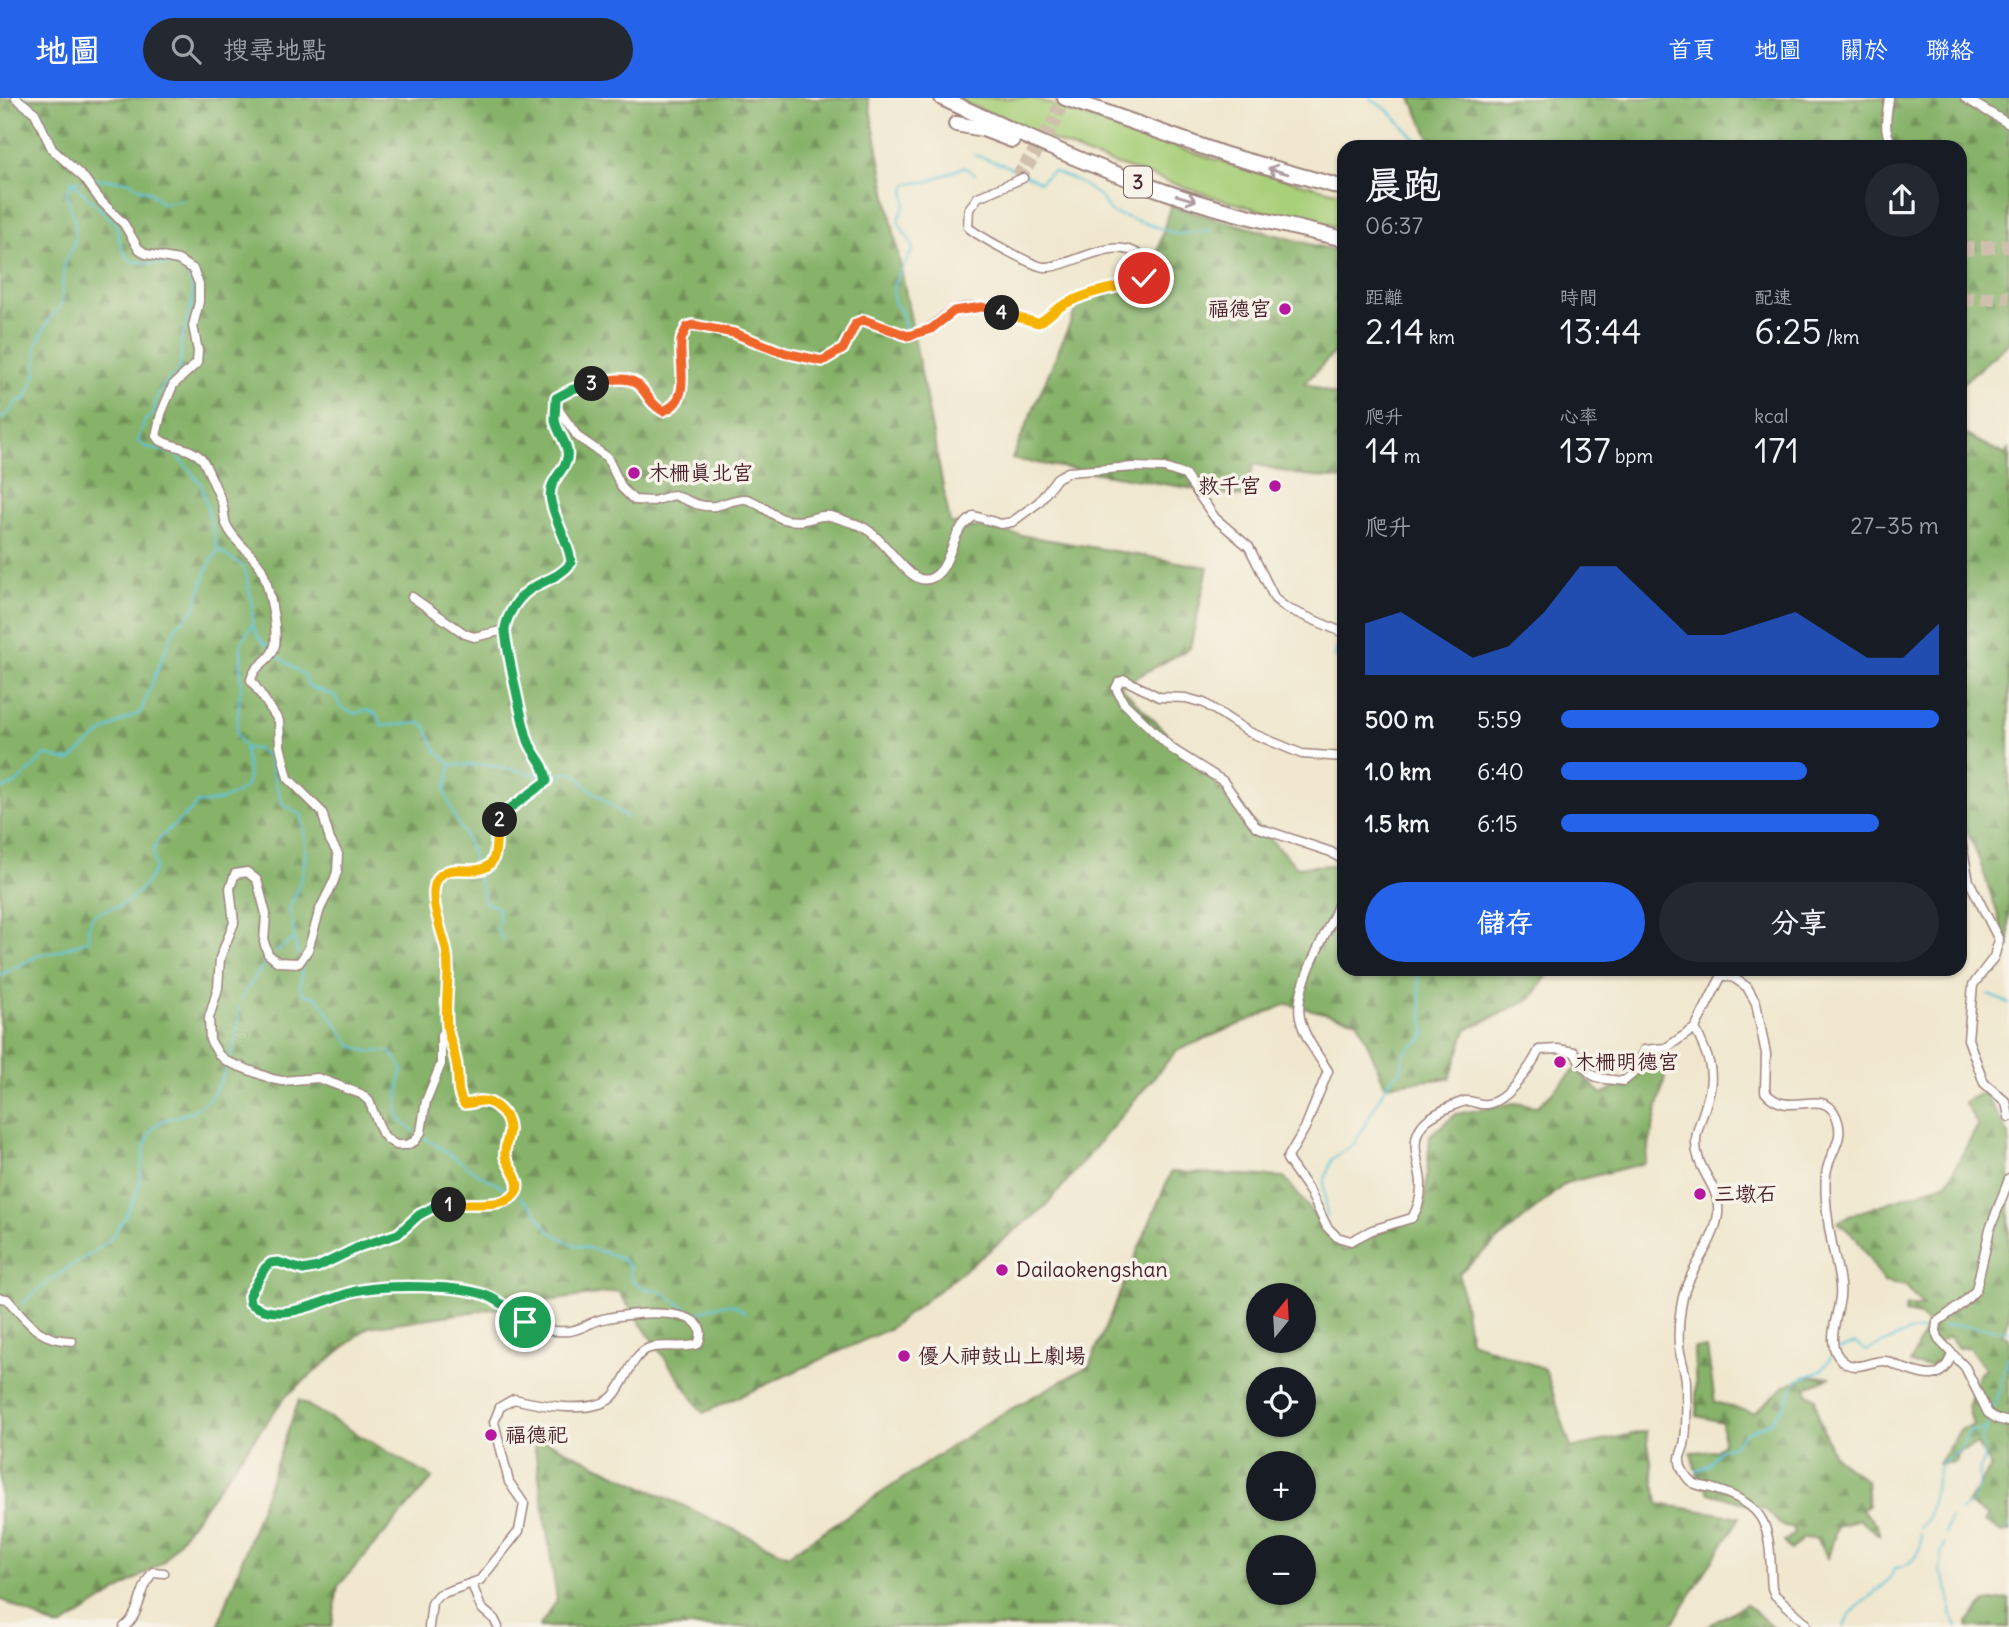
<!DOCTYPE html>
<html lang="zh-TW">
<meta charset="utf-8">
<style>
body{margin:0;font-family:Delius,"LXGW WenKai TC",sans-serif;background:#242831;color:#f1f3f6;height:100vh;display:flex;flex-direction:column;font-size:26px;white-space:nowrap}
*{box-sizing:border-box;margin:0}
p{font-size:23px;color:#9ea1a6}
.icon{flex:none;width:38px;height:38px;fill:none;stroke:currentColor;stroke-width:2;stroke-linecap:round;stroke-linejoin:round}
.map{position:relative;flex:1;overflow:hidden}
.details{position:absolute;left:1337px;top:42px;width:630px;height:836px;display:flex;flex-direction:column;background:#171b24;border-radius:21px;box-shadow:0 2px 5px #0004}
.details>*{flex:none}
.needle{width:46px;rotate:18deg}
.buttons{position:absolute;left:1246px;top:1185px;display:grid;gap:14px}
.buttons a{display:grid;place-items:center;width:70px;height:70px;border-radius:50%;background:#171b24;box-shadow:0 2px 5px #0004;font-size:35px}
.pin{position:absolute;display:grid;place-items:center;width:60px;height:60px;color:#fff;margin:-30px;border:4px solid #fff;border-radius:50%;box-shadow:0 2px 7px #0007}
.km{position:absolute;width:35px;height:35px;margin:-18px;border-radius:50%;background:#222;color:#fff;font-size:19px;line-height:35px;text-align:center}
.round{display:grid;place-items:center;flex:none;width:74px;height:74px;border-radius:37px;background:#242831}
.head{display:flex;align-items:center;justify-content:space-between;height:119px;padding:0 28px}
h1{font-size:38px;font-weight:600;line-height:52px}
.metrics{display:grid;grid-template-columns:repeat(3,1fr);gap:10px;height:119px;padding:7px 28px}
.metrics div{display:grid;align-content:center}
.metrics b{font-size:35px;font-weight:600}
.metrics small{font-size:19px;font-weight:400}
.metrics p{font-size:19px}
.chart{height:196px;padding:14px 28px}
.chart p{display:flex;justify-content:space-between}
.chart svg{width:100%;height:126px;margin-top:7px;fill:#2563eb;opacity:.7}
.button{display:flex;gap:14px;margin-top:auto;padding:14px 28px}
.button a{flex:1;height:80px;border-radius:42px;background:#2563eb;color:#fff;font-size:28px;font-weight:600;line-height:80px;text-align:center}
.button a+a{background:#242831;color:#f1f3f6}
ul{padding:0 28px;list-style:none;font-size:23px}
li{display:grid;grid-template-columns:112px 84px 1fr;align-items:center;height:52px}
li i{height:18px;border-radius:9px;background:#2563eb}
header{display:flex;align-items:center;gap:42px;box-sizing:border-box;height:98px;padding:0 35px;background:#2563eb;color:#fff}
header strong{font-size:33px}
nav{display:flex;gap:38px;margin-inline-start:auto;font-size:24px}
.search{width:490px;height:63px;background:#242831;display:flex;align-items:center;gap:18px;box-sizing:border-box;padding:0 24px;border-radius:38px;color:#9ea1a6;font-size:26px}
.map>svg:first-child{display:block}
.grass{fill:#a8cf79;stroke:#797752;stroke-width:2}
.forest{fill:url(#forest-firs);stroke:#68684a;stroke-width:2;fill-rule:evenodd}
.lines{fill:none;stroke-linecap:round;stroke-linejoin:round}
.stream{stroke:#5ec5da;stroke-width:2}
.minor-tunnel{stroke:#cfbfad;stroke-width:8;stroke-dasharray:8 4;stroke-linecap:butt}
.motorway-tunnel{stroke:#cfbfad;stroke-width:14;stroke-dasharray:14 7;stroke-linecap:butt}
.minor-casing{stroke:#9d837c;stroke-width:11}
.motorway-casing{stroke:#9d837c;stroke-width:18}
.minor{stroke:#fff;stroke-width:8}
.motorway{stroke:#fff;stroke-width:14}
.oneway{stroke:#ae9aa0}
.split-1-casing{stroke:#fff;stroke-width:14}
.split-2-casing{stroke:#fff;stroke-width:14}
.split-3-casing{stroke:#fff;stroke-width:14}
.split-4-casing{stroke:#fff;stroke-width:14}
.split-5-casing{stroke:#fff;stroke-width:14}
.split-1{stroke:#22a559;stroke-width:9}
.split-2{stroke:#f5b400;stroke-width:9}
.split-3{stroke:#22a559;stroke-width:9}
.split-4{stroke:#f0652b;stroke-width:9}
.split-5{stroke:#f5b400;stroke-width:9}
.poi-dot{fill:#b5179e;stroke:#f7f3e8;stroke-width:2.5}
.labels{text-anchor:middle;stroke-width:7;stroke-linejoin:round;paint-order:stroke}
.shield{fill:#f7f3e8;stroke:#7e5f64;stroke-width:2}
.shield-label{font-size:19px;font-weight:bold;fill:#4a1f2b}
.poi-label{font-size:21px;fill:#4a1f2b;stroke:#f7f3e8;text-anchor:start}
</style>
<header>
<strong>地圖</strong>
<div class="search"><svg class="icon" aria-label="search" viewBox="0 0 24 24"><circle cx="10" cy="10" r="6"/><path d="M15 15l6 6"/></svg>搜尋地點</div>
<nav><a>首頁</a><a>地圖</a><a>關於</a><a>聯絡</a></nav>
</header>
<div class="map">
<svg width="2009" height="1529" viewBox="0 0 2009 1529">
<defs>
<pattern id="forest-firs" width="22" height="20" patternUnits="userSpaceOnUse" patternTransform="scale(1.75)"><rect width="22" height="20" fill="#86b269"/><path d="M5 1l3.5 6h-7zM16 11l3.5 6h-7z" fill="#709057"/></pattern>
</defs>
<rect width="100%" height="100%" fill="#f7f3e8"/>
<filter id="ink" filterUnits="userSpaceOnUse"><feTurbulence type="fractalNoise" baseFrequency=".0143" numOctaves="2"/><feDisplacementMap in="SourceGraphic" scale="14" xChannelSelector="R" yChannelSelector="G"/><feConvolveMatrix kernelMatrix="1 2 1 2 8 2 1 2 1" color-interpolation-filters="sRGB"/></filter>
<filter id="wash" filterUnits="userSpaceOnUse"><feTurbulence type="fractalNoise" baseFrequency=".00686" numOctaves="4" result="noise"/><feDisplacementMap in="SourceGraphic" scale="28" xChannelSelector="R" yChannelSelector="G"/><feGaussianBlur stdDeviation="1.57" result="paint"/><feColorMatrix in="noise" values="0 0 0 0 0 0 0 0 0 0 0 0 0 0 0 0 0 1.4 0 .05"/><feComposite in="paint" operator="in"/></filter>
<g filter="url(#wash)">
<rect width="100%" height="100%" fill="#f0e7ce"/>
<polygon class="grass" points="953,0 1033,0 1129,34 1249,72 1344,96 1344,130 1273,116 1217,100 1088,57"/>
<g class="forest">
<polygon points="0,0 868,0 950,425 1208,469 1190,550 1120,588 1297,769 1344,766 1344,872 1551,872 1531,901 1466,932 1450,980 1385,987 1358,923 1287,906 1176,953 1045,1109 889,1231 703,1315 618,1193 368,1229 285,1299 163,1464 61,1529 56,1529 0,1501"/>
<polygon points="1411,0 2009,0 2009,245 1960,287 1960,49 1434,49"/>
<polygon points="1170,108 1313,147 1344,154 1344,244 1305,285 1344,300 1344,381 1304,378 1254,366 1244,399 1012,361 1080,202 1144,188 1151,178"/>
<polygon points="1960,334 2005,357 2009,351 2009,850 1979,761 1960,716"/>
<path d="M1669,961L1645,1065L1566,1085L1459,1175L1470,1243L1545,1271L1571,1350L1646,1333L1658,1406L1740,1419L1670,1529H539L557,1502L533,1337L788,1457L991,1322L1089,1268L1171,1074L1284,1079L1343,1153L1424,1113L1430,1037L1456,1016L1514,1005L1538,1008L1576,971L1602,996ZM1258,1197H1304V1242H1258ZM1258,1281H1304V1326H1258ZM1258,1365H1304V1410H1258ZM1258,1449H1304V1494H1258Z"/>
<polygon points="1984,994 2009,1037 2009,1219 2002,1237 2009,1240 2009,1433 2002,1435 1984,1424 1988,1418 1967,1406 1991,1369 1977,1346 1959,1354 1955,1364 1938,1366 1961,1331 1973,1328 1968,1309 1978,1277 1985,1271 1969,1249 1958,1250 1949,1238 1939,1244 1941,1256 1936,1269 1910,1266 1927,1227 1920,1218 1905,1215 1906,1208 1923,1208 1906,1188 1884,1184 1856,1140 1838,1124 1851,1117 1947,1085 1978,1027 1964,1004"/>
<polygon points="1694,1250 1707,1250 1715,1304 1754,1315 1786,1287 1807,1278 1831,1279 1806,1289 1809,1297 1815,1299 1819,1322 1834,1358 1866,1383 1868,1408 1861,1411 1877,1427 1880,1438 1858,1421 1837,1429 1828,1460 1816,1441 1803,1440 1791,1452 1784,1444 1794,1436 1794,1430 1784,1429 1765,1411 1709,1395 1697,1375 1699,1372 1695,1370 1691,1354 1716,1353 1723,1345 1722,1324 1697,1318"/>
<polygon points="299,1302 433,1380 338,1488 332,1529 218,1529"/>
<polygon points="2009,1501 2009,1529 1968,1529 1967,1524 1986,1504"/>
<polygon points="1746,1506 1773,1529 1706,1529"/>
</g>
<g class="lines">
<g class="stream">
<polyline points="25,0 41,15 63,56"/>
<polyline points="1370,0 1390,14 1423,49"/>
<polyline points="975,57 1007,68 1040,84 1052,73 1075,82 1100,98 1110,114 1178,136 1211,132"/>
<path d="M71,81L72,84L116,126L122,152L130,163L182,168C203,195 188,213 182,241C180,250 183,260 180,269C178,274 173,277 169,281C159,291 155,302 154,316L145,322L138,343L147,350L175,355L201,386L218,452L244,469L253,508L252,527L241,545V587L236,635L245,650L256,651L267,657L282,705L302,718C308,755 307,776 289,810C295,826 292,840 298,856"/>
<polyline points="93,81 129,83 137,89 150,94 163,106 184,101"/>
<path d="M905,230L901,213L895,206L893,199L894,184L913,152C912,140 901,133 898,122L906,106L905,92L908,86L930,83L964,69L975,76"/>
<polyline points="0,321 8,316 18,302 25,302 37,273 36,247 49,222 61,207 64,165 75,144 75,122 66,96 72,84 80,83"/>
<polyline points="252,527 260,541 269,550"/>
<polyline points="1340,538 1334,559 1344,565"/>
<polyline points="276,557 305,578 308,588 335,598 340,608 354,616 366,612 376,616 382,628 421,625 426,629 436,652 451,667 491,667 540,677"/>
<polyline points="451,669 445,693 454,718 468,743 475,766"/>
<polyline points="553,678 575,674 584,686 627,720"/>
<path d="M0,692L17,685L46,657L70,663C95,639 108,628 140,615L174,531L195,511L205,475L218,452"/>
<polyline points="478,779 485,804 498,810 499,823 496,831 504,842"/>
<polyline points="276,854 292,842"/>
<path d="M302,868L300,889L304,896L318,900L352,948L367,953L391,954L403,972C399,981 400,986 399,994C397,1016 395,1020 414,1033"/>
<path d="M0,877L41,856L53,855L89,842L88,831L92,818C103,811 107,812 118,808C134,802 149,783 156,768C142,739 185,725 197,705C210,707 248,697 248,680C249,670 245,661 245,651"/>
<polyline points="1988,897 2009,905"/>
<polyline points="241,901 267,861"/>
<polyline points="230,960 237,939 239,910"/>
<polyline points="425,1040 477,1075 509,1093"/>
<path d="M520,1099L532,1109L549,1133L572,1146L611,1156L621,1161L630,1169L631,1182L643,1190L658,1192L695,1216C711,1210 731,1199 744,1214"/>
<polyline points="1327,1119 1324,1084 1332,1061 1355,1045 1388,984 1401,972 1403,959 1408,950 1422,942 1425,935 1417,872"/>
<path d="M22,1206C38,1191 54,1179 73,1167C87,1158 105,1149 115,1135C125,1120 136,1101 140,1082C143,1065 142,1046 153,1031C164,1017 177,1021 190,1014C211,1004 218,990 226,970"/>
<polyline points="1943,1229 1957,1227 2009,1233"/>
<polyline points="1840,1251 1855,1245 1866,1253 1909,1234 1930,1231"/>
<path d="M1992,1314C2000,1295 2001,1276 2009,1258"/>
<polyline points="1697,1373 1710,1366 1720,1351 1733,1347 1746,1335 1769,1325 1782,1311 1797,1282 1821,1273 1831,1259"/>
<polyline points="1959,1414 1972,1404 1979,1386 1980,1370 1984,1361 1982,1342 1989,1321"/>
<polyline points="1919,1430 1928,1420 1941,1365 1960,1352 1969,1334 1985,1331"/>
<polyline points="2006,1433 2009,1428"/>
<polyline points="1945,1436 1950,1420"/>
<path d="M1945,1445L1941,1455L1942,1464L1939,1472C1946,1484 1953,1503 1951,1515L1957,1529"/>
<path d="M1844,1529C1851,1505 1885,1495 1895,1470C1912,1468 1924,1453 1920,1436"/>
</g>
</g>
</g>
<g filter="url(#ink)">
<g class="lines">
<g class="minor-tunnel">
<polyline points="1016,76 1051,23 1059,0"/>
<polyline points="1023,80 1057,26 1066,0"/>
</g>
<g class="motorway-tunnel">
<polyline points="1960,151 2009,148"/>
<polyline points="1960,202 2009,199"/>
</g>
<defs>
<g id="minor">
<path d="M16,0L35,15L52,51L85,81L100,102L124,126L138,150L146,156L178,162L193,171L199,186V204L193,228L198,253L197,265L173,287L161,316L156,338C164,350 188,346 202,361C204,363 221,401 222,405C224,412 224,420 226,426C234,444 250,453 260,468C268,482 278,531 275,547C272,563 254,566 251,582L279,623L280,648L288,680L322,714L330,742L338,756L337,774L333,785L320,811L308,852L299,865L278,864L268,856L264,844L266,816L257,782L247,774L235,776L230,790L234,825L220,860L218,890L209,920L210,942L219,957L228,964L272,981L282,983L318,980L361,996L369,1003L382,1035L387,1041L396,1047H407L415,1043L421,1034L426,1003L441,966V938L447,928"/>
<path d="M1889,0C1887,17 1881,37 1896,49"/>
<polyline points="1965,0 2009,26"/>
<path d="M556,308L578,339L607,359L622,390L634,402L653,403L674,397C687,402 700,410 715,408C725,406 736,400 746,401C760,404 770,417 783,421C805,427 815,416 830,418C839,420 848,424 856,426C884,434 907,488 929,481C948,475 950,447 959,433C963,427 969,422 974,418L1001,426L1012,424L1039,404L1057,380L1068,374L1134,369L1164,370L1185,377L1215,420L1249,449L1275,501L1286,510L1344,535"/>
<polyline points="412,499 465,536 474,539 505,532"/>
<polyline points="1344,659 1302,656 1249,634 1204,605 1186,600 1159,599 1125,582 1119,584 1116,590 1123,604 1172,651 1223,683 1256,729 1331,754 1344,763"/>
<polyline points="1960,738 1969,783 1999,842 1994,859 1973,887 1968,941 1984,985 2006,1004 2009,1019"/>
<path d="M1344,790C1340,801 1337,812 1332,821C1321,846 1294,892 1300,920C1304,939 1318,957 1328,973L1305,1030L1287,1061L1310,1094L1327,1129L1337,1139L1351,1143L1372,1132L1412,1120C1418,1110 1421,1101 1421,1089C1422,1069 1407,1045 1423,1026C1429,1018 1456,1005 1466,1003C1473,1002 1480,1008 1487,1006C1507,1003 1531,969 1539,952L1558,951L1574,954C1591,982 1594,980 1624,983L1635,974L1644,952L1666,950L1695,930L1722,877L1721,872"/>
<path d="M1722,877L1734,880L1747,889L1756,905L1766,956L1765,994C1788,1022 1821,989 1835,1016C1848,1042 1828,1054 1826,1077C1824,1097 1828,1127 1832,1146C1835,1163 1842,1183 1840,1199C1838,1219 1823,1249 1844,1264C1857,1274 1871,1262 1885,1263C1891,1264 1899,1269 1905,1271C1929,1279 1941,1283 1952,1257"/>
<path d="M1695,930C1708,958 1717,974 1706,1006C1703,1018 1697,1029 1696,1041C1694,1073 1721,1086 1718,1116C1714,1147 1690,1169 1683,1199C1680,1213 1678,1232 1679,1247C1680,1259 1685,1271 1686,1283C1686,1304 1688,1328 1684,1347C1683,1353 1679,1357 1680,1363C1680,1370 1687,1381 1693,1385C1699,1388 1708,1389 1714,1391C1731,1396 1753,1405 1762,1422C1772,1441 1770,1469 1772,1490L1775,1497L1805,1524L1807,1529"/>
<polyline points="2009,1081 1990,1131 1976,1192 1962,1206 1937,1224 1936,1233 1939,1242 1965,1269 1988,1315 1997,1321 2009,1324"/>
<path d="M0,1200L7,1201C29,1225 38,1242 72,1243"/>
<polyline points="472,1486 481,1510 494,1521 498,1529"/>
<path d="M124,1529C141,1517 139,1490 153,1474L164,1475"/>
<path d="M429,1529L432,1504L438,1497L480,1482L519,1433L524,1406L509,1384L494,1324L500,1309L514,1301C538,1307 597,1318 614,1297C625,1284 631,1261 645,1252C657,1244 683,1252 698,1246C718,1203 618,1216 599,1222C589,1225 580,1232 569,1233C525,1236 523,1212 489,1198C465,1188 410,1187 383,1189C344,1191 285,1230 250,1205C248,1195 261,1168 272,1165C283,1161 298,1176 318,1169C333,1164 346,1154 361,1148C372,1143 385,1142 396,1136C410,1130 419,1114 435,1109C459,1102 485,1110 508,1101C530,1093 506,1069 506,1055C505,1040 513,1027 503,1014C491,1000 479,1006 464,1006C456,995 459,983 457,970C456,956 449,943 447,929C444,904 448,878 446,854C445,835 426,798 437,781C449,763 473,779 487,769C503,757 491,731 504,715C510,708 537,690 547,683C545,665 536,661 529,645C525,635 504,538 505,530C506,524 510,516 513,510C530,481 555,486 571,465C571,451 554,421 551,403C547,385 561,376 566,364C572,348 557,336 555,322C555,315 556,307 557,300C573,290 620,273 637,286C648,294 647,304 663,313C692,303 679,268 681,244C681,239 685,234 687,229L693,227L734,235L785,255L822,263L843,251L856,225C873,219 889,236 907,238C928,239 937,220 954,213C982,201 1011,220 1038,225C1046,221 1050,216 1057,211C1081,195 1111,190 1138,184L1144,180C1147,171 1147,162 1138,156C1110,138 1070,170 1044,169C1035,169 976,137 968,129L969,111L978,99L1023,80"/>
</g>
<g id="motorway">
<path d="M942,0C1014,34 1087,67 1163,93C1222,114 1284,127 1344,141"/>
<polyline points="1065,0 1226,57 1344,90"/>
<polyline points="956,26 983,31 1012,42"/>
</g>
</defs>
<use href="#minor" class="minor-casing"/>
<use href="#motorway" class="motorway-casing"/>
<use href="#minor" class="minor"/>
<use href="#motorway" class="motorway"/>
</g>
<defs><path id="oneway-shaft" d="M-6 0H5M1.5-3L5.5 0L1.5 3" fill="none" stroke-width="1.6" stroke-linecap="round" stroke-linejoin="round" transform="scale(1.75)"/></defs>
<g class="oneway">
<use href="#oneway-shaft" transform="translate(1278 73) rotate(-164)"/>
<use href="#oneway-shaft" transform="translate(1186 100) rotate(16)"/>
</g>
</g>
<g class="lines" filter="url(#ink)">
<defs>
<path id="split-1" d="M449,1107L434,1109L419,1117L398,1136L361,1148L318,1169L303,1172L278,1164L271,1165L265,1170L249,1198L250,1205C280,1228 322,1202 352,1194C382,1186 463,1186 490,1199C503,1205 514,1215 525,1224"/>
<path id="split-2" d="M449,1107C466,1104 501,1110 513,1098C526,1086 508,1070 505,1058C504,1049 509,1039 509,1031C509,1017 494,1002 480,1003C474,1004 470,1006 464,1006C456,995 459,983 457,970C456,956 449,942 447,928C444,902 452,873 445,847C441,830 429,800 436,784C446,761 475,780 489,767C500,757 493,735 500,722"/>
<path id="split-3" d="M500,722L505,714L547,683C545,665 536,661 529,645C524,634 504,539 505,530C506,524 510,515 513,510C530,481 555,486 571,465C571,450 554,421 551,403C547,385 561,376 566,364C572,348 557,336 555,322C555,315 556,307 556,300L573,291L592,286"/>
<path id="split-4" d="M592,286C604,283 624,277 636,285C647,293 647,304 663,313C692,303 679,268 681,244C681,239 685,234 687,229L693,227L734,235L785,255L822,263L843,251L856,225L864,222L908,238L931,231L954,213L982,209L1002,215"/>
<path id="split-5" d="M1002,215L1038,225C1046,221 1050,216 1057,211C1081,195 1111,190 1139,184L1144,180"/>
</defs>
<use href="#split-1" class="split-1-casing"/>
<use href="#split-2" class="split-2-casing"/>
<use href="#split-3" class="split-3-casing"/>
<use href="#split-4" class="split-4-casing"/>
<use href="#split-5" class="split-5-casing"/>
<use href="#split-1" class="split-1"/>
<use href="#split-2" class="split-2"/>
<use href="#split-3" class="split-3"/>
<use href="#split-4" class="split-4"/>
<use href="#split-5" class="split-5"/>
</g>
<g class="poi-dot">
<circle cx="1285" cy="211" r="7"/>
<circle cx="634" cy="375" r="7"/>
<circle cx="1275" cy="388" r="7"/>
<circle cx="1560" cy="964" r="7"/>
<circle cx="1700" cy="1096" r="7"/>
<circle cx="1002" cy="1172" r="7"/>
<circle cx="904" cy="1258" r="7"/>
<circle cx="491" cy="1337" r="7"/>
</g>
<g class="labels">
<rect class="shield" x="1124" y="68.5" width="28" height="31" rx="5"/>
<g class="shield-label">
<text x="1138" y="91">3</text>
</g>
<g class="poi-label">
<text x="1271" y="218" text-anchor="end">福德宮</text>
<text x="648" y="382">木柵真北宮</text>
<text x="1261" y="395" text-anchor="end">救千宮</text>
<text x="1574" y="971">木柵明德宮</text>
<text x="1714" y="1103">三墩石</text>
<text x="1016" y="1179">Dailaokengshan</text>
<text x="918" y="1265">優人神鼓山上劇場</text>
<text x="505" y="1344">福德祀</text>
</g>
</g>
</svg>
<div class="buttons">
<a><svg class="needle" viewBox="-14 -14 28 28"><path d="M0-13l5 13h-10z" fill="#e53935"/><path d="M0 13l5-13h-10z" fill="#9ea1a6"/></svg></a>
<a><svg class="icon" aria-label="locate" viewBox="0 0 24 24"><circle cx="12" cy="12" r="6"/><path d="M12 2v4M12 18v4M2 12h4M18 12h4"/></svg></a>
<a>+</a>
<a>−</a>
</div>
<div class="pin" style="left:525px;top:1224px;background:#1e9e55"><svg class="icon" aria-label="arrive" viewBox="0 0 24 24"><path d="M6 21V4h12l-3 4 3 4H6"/></svg></div>
<div class="pin" style="left:1144px;top:180px;background:#d93025"><svg class="icon" aria-label="check" viewBox="0 0 24 24"><path d="M5 12l5 5 9-10"/></svg></div>
<b class="km" style="left:449px;top:1107px">1</b>
<b class="km" style="left:500px;top:722px">2</b>
<b class="km" style="left:592px;top:286px">3</b>
<b class="km" style="left:1002px;top:215px">4</b>
<section class="details">
<div class="head"><div><h1>晨跑</h1><p>06:37</p></div><a class="round"><svg class="icon" aria-label="share" viewBox="0 0 24 24"><path d="M12 15V3M7 8l5-5 5 5M5 13v7h14v-7"/></svg></a></div>
<div class="metrics">
<div><p>距離</p><b>2.14<small> km</small></b></div>
<div><p>時間</p><b>13:44</b></div>
<div><p>配速</p><b>6:25<small> /km</small></b></div>
</div>
<div class="metrics">
<div><p>爬升</p><b>14<small> m</small></b></div>
<div><p>心率</p><b>137<small> bpm</small></b></div>
<div><p>kcal</p><b>171</b></div>
</div>
<div class="chart"><p><span>爬升</span>27–35 m</p>
<svg viewBox="0 0 160 44" preserveAspectRatio="none"><path d="M0 44V26L10 22L20 30L30 38L40 34L50 22L60 6L70 6L80 18L90 30L100 30L110 26L120 22L130 30L140 38L150 38L160 26V44z"/></svg>
</div>
<ul>
<li><b>500 m</b>5:59<i style="width:100%"></i></li>
<li><b>1.0 km</b>6:40<i style="width:65%"></i></li>
<li><b>1.5 km</b>6:15<i style="width:84%"></i></li>
</ul>
<div class="button"><a>儲存</a><a>分享</a></div>
</section>
</div>
